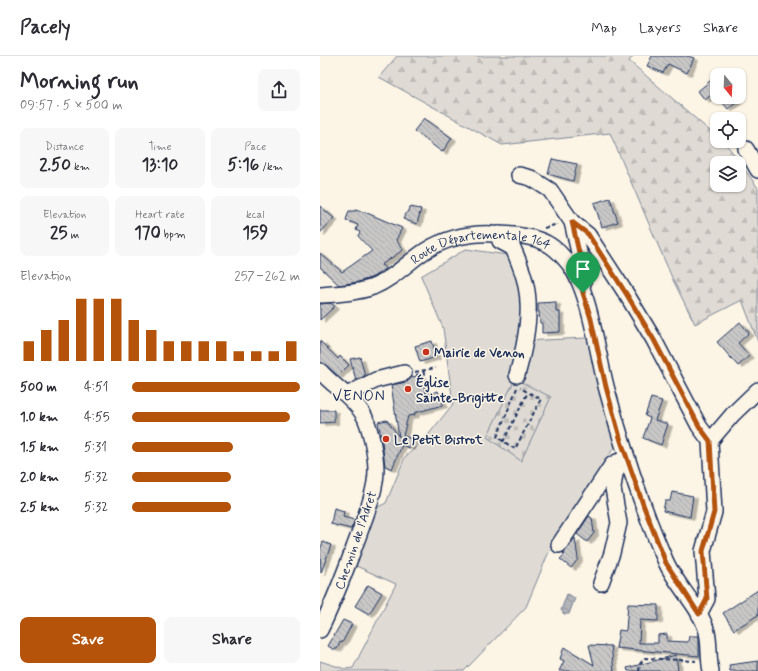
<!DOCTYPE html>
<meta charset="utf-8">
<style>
body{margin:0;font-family:Mynerve,sans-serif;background:#f7f7f7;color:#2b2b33;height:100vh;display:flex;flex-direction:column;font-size:15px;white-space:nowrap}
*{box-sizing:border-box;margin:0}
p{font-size:13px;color:#7c7c81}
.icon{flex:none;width:22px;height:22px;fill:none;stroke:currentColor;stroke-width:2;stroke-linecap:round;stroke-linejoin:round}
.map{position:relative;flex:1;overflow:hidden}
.side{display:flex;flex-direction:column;background:#fff;width:320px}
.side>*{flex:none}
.needle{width:26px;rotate:162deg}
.tools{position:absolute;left:390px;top:12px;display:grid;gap:8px}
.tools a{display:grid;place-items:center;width:36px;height:36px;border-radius:8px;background:#fff;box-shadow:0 1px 3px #0004;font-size:20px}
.pin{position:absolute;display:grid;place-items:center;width:34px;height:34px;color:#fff;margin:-41px -17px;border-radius:50% 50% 50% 0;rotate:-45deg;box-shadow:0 0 4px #0007}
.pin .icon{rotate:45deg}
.round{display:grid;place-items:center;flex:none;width:42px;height:42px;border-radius:8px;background:#f7f7f7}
.overview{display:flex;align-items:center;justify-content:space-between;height:68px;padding:0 20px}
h1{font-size:22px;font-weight:700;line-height:30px}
.metrics{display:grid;grid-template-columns:repeat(3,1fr);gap:6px;height:68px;padding:4px 20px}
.metrics div{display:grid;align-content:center;border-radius:8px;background:#f7f7f7;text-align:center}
.metrics b{font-size:17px;font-weight:700}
.metrics small{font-size:11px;font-weight:400}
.metrics p{font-size:11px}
.chart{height:112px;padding:8px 20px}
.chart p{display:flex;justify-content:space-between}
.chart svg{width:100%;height:72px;margin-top:4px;stroke:#b45309;stroke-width:6}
.action{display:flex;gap:8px;margin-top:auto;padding:8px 20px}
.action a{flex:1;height:46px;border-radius:8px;background:#b45309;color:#fff;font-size:16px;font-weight:700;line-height:46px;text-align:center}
.action a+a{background:#f7f7f7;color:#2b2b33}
ul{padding:0 20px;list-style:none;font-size:13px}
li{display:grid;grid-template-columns:64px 48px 1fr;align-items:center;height:30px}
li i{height:10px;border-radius:5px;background:#b45309}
header{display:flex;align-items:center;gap:24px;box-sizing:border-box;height:56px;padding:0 20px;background:#fff;border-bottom:1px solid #e1e1e2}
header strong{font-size:19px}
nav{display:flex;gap:22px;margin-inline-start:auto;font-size:14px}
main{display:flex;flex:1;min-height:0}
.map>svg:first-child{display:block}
.grass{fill:#dfdbd4;stroke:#7d8599}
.forest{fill:url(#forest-firs);stroke:#7d8599;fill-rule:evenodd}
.cemetery{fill:url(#cemetery-stones);stroke:#7d8599}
.water{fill:url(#water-waves);stroke:#767f94}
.building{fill:url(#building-back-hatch);stroke:#1b2f5e;filter:url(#shadow)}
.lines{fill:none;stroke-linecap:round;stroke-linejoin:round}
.minor-casing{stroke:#1b2f5e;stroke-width:18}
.path{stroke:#1b2f5e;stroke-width:2;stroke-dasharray:4 3;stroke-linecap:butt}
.minor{stroke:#fcf5e5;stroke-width:15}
.route-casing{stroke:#fff;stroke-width:8}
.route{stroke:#b45309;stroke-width:5}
.poi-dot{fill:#c8321e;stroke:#fcf5e5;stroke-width:1.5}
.labels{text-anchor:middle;stroke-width:3;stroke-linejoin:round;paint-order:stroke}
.street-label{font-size:13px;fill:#1b2f5e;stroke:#fcf5e5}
.poi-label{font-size:13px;font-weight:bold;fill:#1b2f5e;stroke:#fcf5e5;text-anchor:start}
.quarter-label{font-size:15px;letter-spacing:1px;fill:#1b2f5e;stroke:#fcf5e5}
</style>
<header>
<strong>Pacely</strong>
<nav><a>Map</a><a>Layers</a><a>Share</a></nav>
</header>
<main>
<section class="side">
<div class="overview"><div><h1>Morning run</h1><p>09:57 · 5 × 500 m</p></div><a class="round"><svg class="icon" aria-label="share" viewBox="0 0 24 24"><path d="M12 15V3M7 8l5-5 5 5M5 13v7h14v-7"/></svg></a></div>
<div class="metrics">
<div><p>Distance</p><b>2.50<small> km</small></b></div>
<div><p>Time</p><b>13:10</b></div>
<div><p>Pace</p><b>5:16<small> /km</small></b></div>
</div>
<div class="metrics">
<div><p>Elevation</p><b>25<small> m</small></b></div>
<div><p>Heart rate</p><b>170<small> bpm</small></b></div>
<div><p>kcal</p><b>159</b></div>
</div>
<div class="chart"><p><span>Elevation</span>257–262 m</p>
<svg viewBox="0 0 160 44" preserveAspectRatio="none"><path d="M5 44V32M15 44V25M25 44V19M35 44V6M45 44V6M55 44V6M65 44V19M75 44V25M85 44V32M95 44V32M105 44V32M115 44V32M125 44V38M135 44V38M145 44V38M155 44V32"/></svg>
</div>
<ul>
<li><b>500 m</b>4:51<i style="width:100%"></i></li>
<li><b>1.0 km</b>4:55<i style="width:94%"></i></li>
<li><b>1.5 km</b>5:31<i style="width:60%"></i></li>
<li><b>2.0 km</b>5:32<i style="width:59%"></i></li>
<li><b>2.5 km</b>5:32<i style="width:59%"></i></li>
</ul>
<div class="action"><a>Save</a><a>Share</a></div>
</section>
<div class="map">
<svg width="438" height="615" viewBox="0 0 438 615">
<defs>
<pattern id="forest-firs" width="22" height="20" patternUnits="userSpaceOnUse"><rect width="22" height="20" fill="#dfdbd4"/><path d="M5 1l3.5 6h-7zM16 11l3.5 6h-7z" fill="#bfbcb8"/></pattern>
<pattern id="cemetery-stones" width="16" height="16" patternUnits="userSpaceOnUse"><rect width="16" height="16" fill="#dfdbd4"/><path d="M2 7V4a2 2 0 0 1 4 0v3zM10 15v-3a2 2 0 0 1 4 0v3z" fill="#bfbcb8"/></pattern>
<pattern id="water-waves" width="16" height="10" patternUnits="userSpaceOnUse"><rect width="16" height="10" fill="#b2b4b8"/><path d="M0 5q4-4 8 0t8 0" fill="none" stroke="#909399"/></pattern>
<pattern id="building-back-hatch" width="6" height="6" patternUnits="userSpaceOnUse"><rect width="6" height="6" fill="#c8c7c6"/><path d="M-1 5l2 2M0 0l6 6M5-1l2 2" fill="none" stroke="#ababac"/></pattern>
<filter id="shadow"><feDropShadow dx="4.5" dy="2.5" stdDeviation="0" flood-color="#0004"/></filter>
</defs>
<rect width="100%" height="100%" fill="#fcf5e5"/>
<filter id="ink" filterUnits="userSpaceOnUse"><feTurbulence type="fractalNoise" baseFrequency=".025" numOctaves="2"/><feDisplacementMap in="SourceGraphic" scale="8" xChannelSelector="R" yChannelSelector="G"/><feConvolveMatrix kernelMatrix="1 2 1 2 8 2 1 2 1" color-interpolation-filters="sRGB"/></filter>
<g filter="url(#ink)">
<polygon class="grass" points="146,193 187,199 197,211 203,239 203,285 267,282 296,388 228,498 206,551 144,615 0,615 0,605 25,613 33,612 76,528 34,509 58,451 66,447 85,401 105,383 133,348 123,272 101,220"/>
<path class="forest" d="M77,0H313L309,5L397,81V85H402L410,93L438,132V286L422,244L375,268L353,224L290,77L182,89L59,21ZM397,107H419V129H397Z"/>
<polygon class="cemetery" points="195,323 231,341 201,405 167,381"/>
<polygon class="water" points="247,538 255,542 249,558 244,558 241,554"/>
<g class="building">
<polygon points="332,0 368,0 374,2 367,17 348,8 343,17 327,10"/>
<polygon points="397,19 397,34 385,44 378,35"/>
<polygon points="398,41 413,41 417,46 408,53"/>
<polygon points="104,62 132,82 122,96 94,75"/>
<polygon points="232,103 257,108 253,125 228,118"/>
<polygon points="290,142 298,166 282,171 274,147"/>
<polygon points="0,150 14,162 0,177"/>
<polygon points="90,151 101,153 97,168 83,163"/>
<polygon points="35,154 47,157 82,172 76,184 83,194 61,209 66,212 53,221 38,226 19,229 0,211 0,197 22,216 52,195 38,180 40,176 36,174 38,169 26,164 29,155 35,155"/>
<polygon points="236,246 236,256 240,256 240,276 222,277 222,267 220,267 219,256 218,256 218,247"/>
<polygon points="10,247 15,250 0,264 0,248"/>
<polygon points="420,266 429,277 418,287 429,300 418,310 397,286"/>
<polygon points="0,285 18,303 20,300 29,309 18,320 6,309 0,306"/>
<polygon points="112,285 116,301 100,306 95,290"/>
<polygon points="40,301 45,320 36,324 30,303"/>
<polygon points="102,319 106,339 118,335 123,349 94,357 95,359 88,360 83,380 93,383 90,392 82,389 72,413 65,410 62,386 58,366 67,364 79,381 71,329 87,326 92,321"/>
<polygon points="331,342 342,345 335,364 348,368 341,389 323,382 330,362 325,360"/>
<polygon points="0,354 14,354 14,366 0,367"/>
<polygon points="352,436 373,440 370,461 343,455 345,445 350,445"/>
<polygon points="14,452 24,455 23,461 35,464 31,473 11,468"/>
<polygon points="269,460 272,462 274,477 267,486 257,478"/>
<polygon points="255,482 258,503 251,512 240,503 245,498 243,497"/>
<polygon points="3,486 11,489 1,517 0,494"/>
<polygon points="48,529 62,537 49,558 35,550"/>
<polygon points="438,534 438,559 414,574 403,557"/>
<polygon points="308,548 338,549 338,565 320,564 319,587 338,587 338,579 347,578 347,585 368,586 369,580 379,580 379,600 296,592 299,574 305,575 306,574"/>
<polygon points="23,564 32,568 22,587 20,586 17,593 13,593 8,590"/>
<polygon points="269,589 291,590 294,615 239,615 244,605 240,603 244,591 274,609"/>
<polygon points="356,599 358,615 308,615 307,612"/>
<polygon points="438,605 438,615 410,615 409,609"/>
</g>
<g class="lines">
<defs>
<g id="minor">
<polyline points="426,93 438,114"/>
<polyline points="199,119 211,122 230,134 252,166 261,205 263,228"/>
<polyline points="252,166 268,179 307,239 334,284 379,370 390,385 394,456 383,495 387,543 379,558"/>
<path d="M179,178L180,185L193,192C198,204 204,217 206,230C212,256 204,294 197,319"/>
<path id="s1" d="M0,239C17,238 36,237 53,231C73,223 88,206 105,195C126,182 150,177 173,178C189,178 211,179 226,187C232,190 240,197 245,203C270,229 277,298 287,334C303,392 321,450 346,506C356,529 381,552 387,576C390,589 388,602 391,615"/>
<path d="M0,315C13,330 32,340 43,358C50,369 56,400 56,414C56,435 45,461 38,481C26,513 15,544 0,574"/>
<polyline points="27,339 56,324 84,317"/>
<polyline points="390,385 413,358 438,334"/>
<polyline points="239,489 292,409 297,406"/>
<polyline points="281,527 292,497 299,467 293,432 295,418 300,405"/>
</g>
</defs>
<use href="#minor" class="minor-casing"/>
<g class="path">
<polyline points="224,172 238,168"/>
<polyline points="95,316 116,312"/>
<polyline points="96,319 104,318 103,314"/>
<polyline points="197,332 177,381 195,393 221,343 200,332"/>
<polyline points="183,386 208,336"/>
<polyline points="319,615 320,608 325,602 376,605"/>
</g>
<use href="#minor" class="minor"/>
</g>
</g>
<g class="lines" filter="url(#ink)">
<defs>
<polygon id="route" points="252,166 268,178 307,239 334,284 379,370 390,385 394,456 383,495 387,543 379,558 346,507 324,451 301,385 286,331 271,263 263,237 261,205"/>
</defs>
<use href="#route" class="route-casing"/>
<use href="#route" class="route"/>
</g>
<g class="poi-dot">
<circle cx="106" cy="296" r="4"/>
<circle cx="88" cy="333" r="4"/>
<circle cx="66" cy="383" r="4"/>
</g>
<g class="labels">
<g class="street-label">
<text dy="5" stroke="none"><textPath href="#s1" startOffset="174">Route Départementale 164</textPath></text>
<text transform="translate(35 484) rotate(-71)" y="5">Chemin de l'Adret</text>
</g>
<g class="poi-label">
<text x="114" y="301">Mairie de Venon</text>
<text x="96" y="331">Église<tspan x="96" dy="15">Sainte-Brigitte</tspan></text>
<text x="74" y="388">Le Petit Bistrot</text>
</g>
<g class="quarter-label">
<text x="39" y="345">VENON</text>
</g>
</g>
</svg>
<div class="tools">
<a><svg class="needle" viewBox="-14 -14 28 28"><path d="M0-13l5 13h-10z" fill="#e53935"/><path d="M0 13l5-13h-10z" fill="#7c7c81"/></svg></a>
<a><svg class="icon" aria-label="locate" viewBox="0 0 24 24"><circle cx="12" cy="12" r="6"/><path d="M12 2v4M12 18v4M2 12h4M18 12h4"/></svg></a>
<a><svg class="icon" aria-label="layers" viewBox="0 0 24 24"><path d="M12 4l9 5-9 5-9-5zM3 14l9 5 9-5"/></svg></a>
</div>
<div class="pin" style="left:263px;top:237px;background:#1e9e55"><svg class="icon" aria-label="arrive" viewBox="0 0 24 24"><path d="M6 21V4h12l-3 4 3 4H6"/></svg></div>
</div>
</main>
